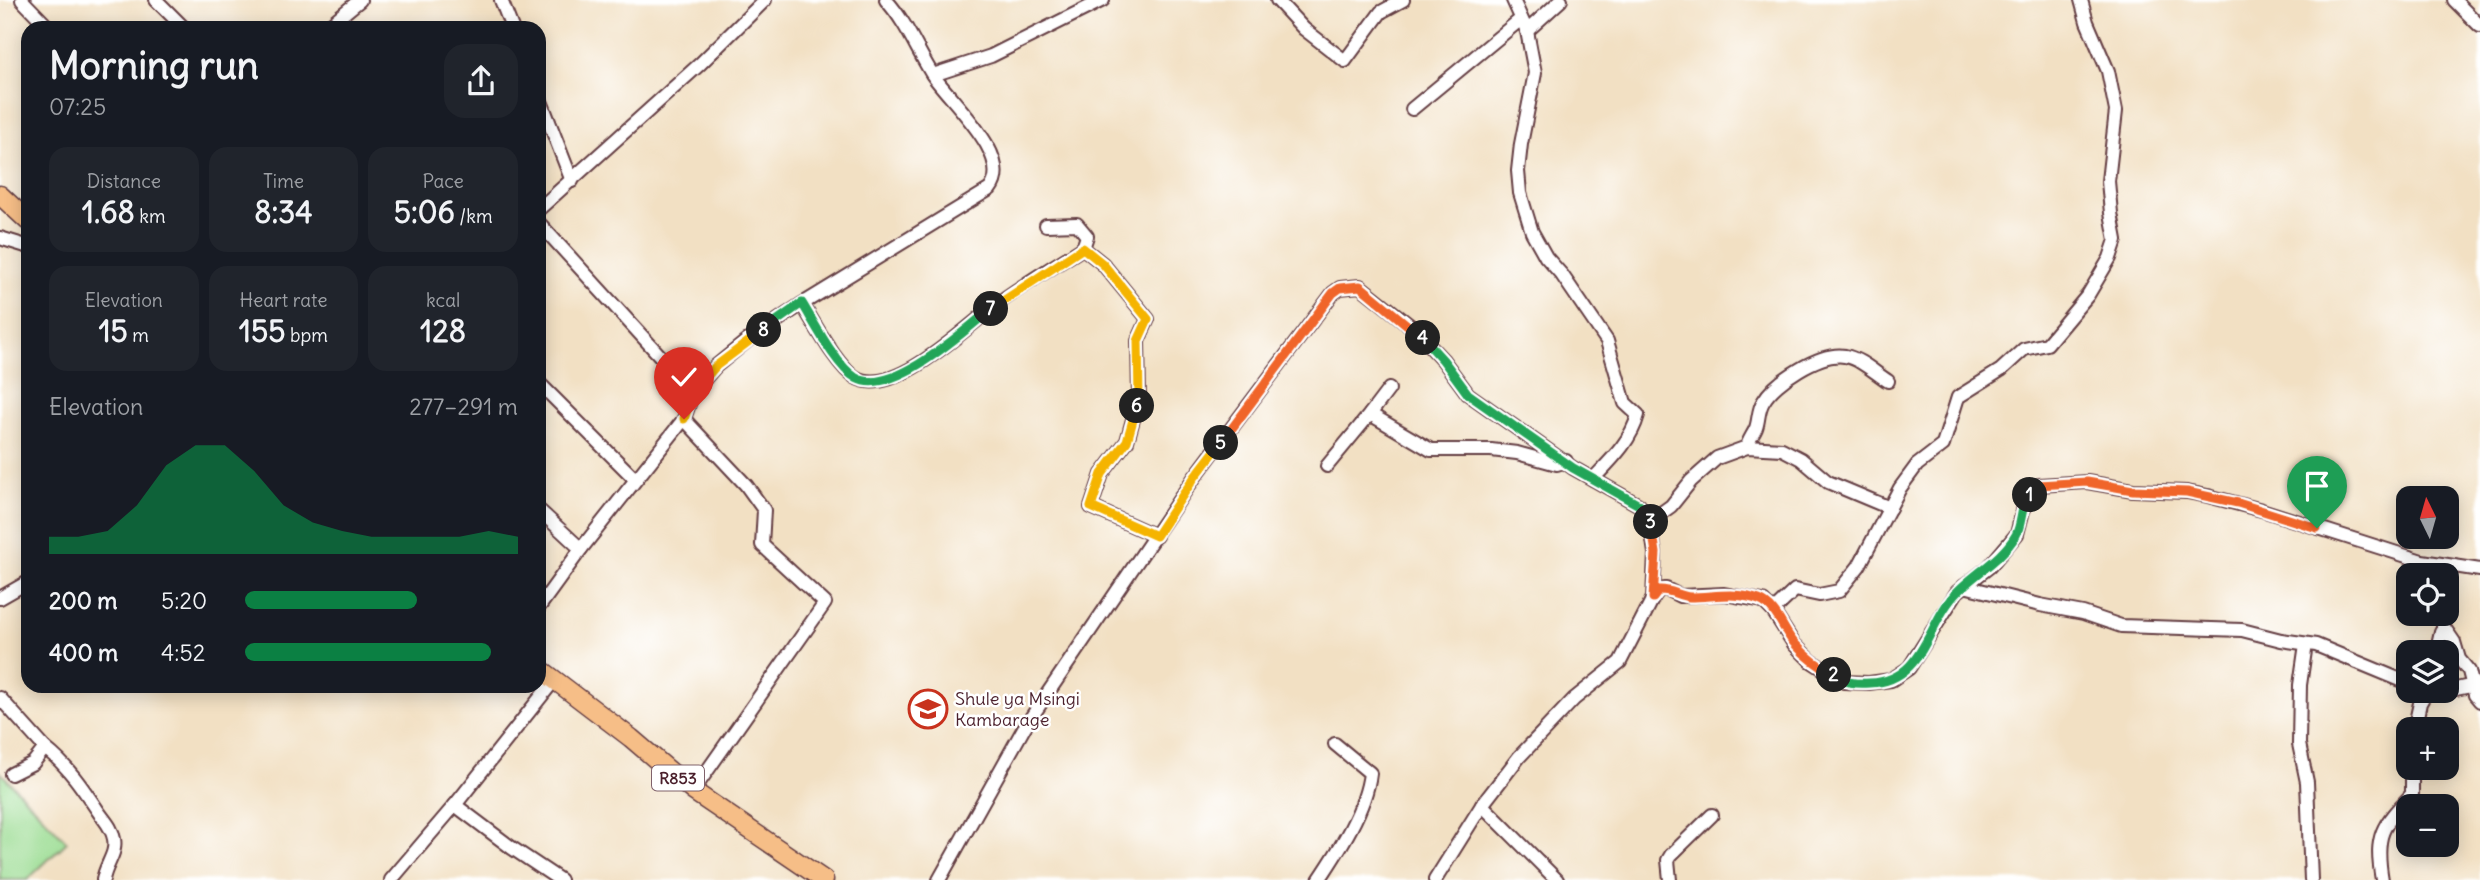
<!DOCTYPE html>
<meta charset="utf-8">
<style>
body{margin:0;font-family:Delius,sans-serif;background:#20242c;color:#f1f3f6;height:100vh;display:flex;flex-direction:column;font-size:26px;white-space:nowrap}
*{box-sizing:border-box;margin:0}
p{font-size:23px;color:#9ea1a6}
.icon{flex:none;width:38px;height:38px;fill:none;stroke:currentColor;stroke-width:2;stroke-linecap:round;stroke-linejoin:round}
.map{position:relative;flex:1;overflow:hidden}
.details{position:absolute;left:21px;top:21px;width:525px;height:672px;display:flex;flex-direction:column;background:#171b24;border-radius:21px;box-shadow:0 4px 18px #0003}
.details>*{flex:none}
.needle{width:46px;rotate:355deg}
.tools{position:absolute;left:2396px;top:486px;display:grid;gap:14px}
.tools a{display:grid;place-items:center;width:63px;height:63px;border-radius:14px;background:#171b24;box-shadow:0 4px 18px #0003;font-size:35px}
.pin{position:absolute;display:grid;place-items:center;width:60px;height:60px;color:#fff;margin:-72px -30px;border-radius:50% 50% 50% 0;rotate:-45deg;box-shadow:0 0 7px #0007}
.pin .icon{rotate:45deg}
.km{position:absolute;width:35px;height:35px;margin:-18px;border-radius:50%;background:#222;color:#fff;font-size:19px;line-height:35px;text-align:center}
.round{display:grid;place-items:center;flex:none;width:74px;height:74px;border-radius:21px;background:#20242c}
.summary{display:flex;align-items:center;justify-content:space-between;height:119px;padding:0 28px}
h1{font-size:38px;font-weight:700;line-height:52px}
.stats{display:grid;grid-template-columns:repeat(3,1fr);gap:10px;height:119px;padding:7px 28px}
.stats div{display:grid;align-content:center;border-radius:18px;background:#20242c;text-align:center}
.stats b{font-size:30px;font-weight:700}
.stats small{font-size:19px;font-weight:400}
.stats p{font-size:19px}
.chart{height:196px;padding:14px 28px}
.chart p{display:flex;justify-content:space-between}
.chart svg{width:100%;height:126px;margin-top:7px;fill:#0b8043;opacity:.7}
ul{padding:0 28px;list-style:none;font-size:23px}
li{display:grid;grid-template-columns:112px 84px 1fr;align-items:center;height:52px}
li i{height:18px;border-radius:9px;background:#0b8043}
.map>svg:first-child{display:block}
.green{fill:#9ddd94;stroke:#747e60;stroke-width:2}
.lines{fill:none;stroke-linecap:round;stroke-linejoin:round}
.minor-casing{stroke:#633c42;stroke-width:16}
.primary-casing{stroke:#633c42;stroke-width:21}
.minor{stroke:#fff;stroke-width:12}
.primary{stroke:#f6be87;stroke-width:18}
.split-1-casing{stroke:#fff;stroke-width:14}
.split-2-casing{stroke:#fff;stroke-width:14}
.split-3-casing{stroke:#fff;stroke-width:14}
.split-4-casing{stroke:#fff;stroke-width:14}
.split-5-casing{stroke:#fff;stroke-width:14}
.split-6-casing{stroke:#fff;stroke-width:14}
.split-7-casing{stroke:#fff;stroke-width:14}
.split-8-casing{stroke:#fff;stroke-width:14}
.split-9-casing{stroke:#fff;stroke-width:14}
.split-1{stroke:#f0652b;stroke-width:9}
.split-2{stroke:#22a559;stroke-width:9}
.split-3{stroke:#f0652b;stroke-width:9}
.split-4{stroke:#22a559;stroke-width:9}
.split-5{stroke:#f0652b;stroke-width:9}
.split-6{stroke:#f5b400;stroke-width:9}
.split-7{stroke:#f5b400;stroke-width:9}
.split-8{stroke:#22a559;stroke-width:9}
.split-9{stroke:#f5b400;stroke-width:9}
.labels{text-anchor:middle;stroke-width:5;stroke-linejoin:round;paint-order:stroke}
.shield{fill:#fff;stroke:#80626b;stroke-width:2}
.shield-label{font-size:16px;font-weight:bold;fill:#4a1f2b}
.poi-label{font-size:18px;fill:#4a1f2b;stroke:#fff;text-anchor:start}
</style>
<div class="map">
<svg width="2480" height="880" viewBox="0 0 2480 880">
<rect width="100%" height="100%" fill="#fff"/>
<filter id="ink" filterUnits="userSpaceOnUse"><feTurbulence type="fractalNoise" baseFrequency=".0143" numOctaves="2"/><feDisplacementMap in="SourceGraphic" scale="14" xChannelSelector="R" yChannelSelector="G"/><feConvolveMatrix kernelMatrix="1 2 1 2 8 2 1 2 1" color-interpolation-filters="sRGB"/></filter>
<filter id="wash" filterUnits="userSpaceOnUse"><feTurbulence type="fractalNoise" baseFrequency=".00686" numOctaves="4" result="noise"/><feDisplacementMap in="SourceGraphic" scale="28" xChannelSelector="R" yChannelSelector="G"/><feGaussianBlur stdDeviation="1.57" result="paint"/><feColorMatrix in="noise" values="0 0 0 0 0 0 0 0 0 0 0 0 0 0 0 0 0 1.4 0 .05"/><feComposite in="paint" operator="in"/></filter>
<g filter="url(#wash)">
<rect width="100%" height="100%" fill="#f2e0c3"/>
<polygon class="green" points="0,772 67,842 27,880 0,880"/>
</g>
<g filter="url(#ink)">
<g class="lines">
<defs>
<g id="minor">
<polyline points="22,0 49,28"/>
<polyline points="156,0 184,28"/>
<polyline points="501,0 512,28"/>
<polyline points="1277,0 1304,29 1345,61 1381,12 1403,0"/>
<path d="M1513,0L1527,31L1535,73L1521,144L1518,171L1520,193L1532,232L1546,257L1562,275L1607,341L1625,403L1638,415C1631,441 1612,459 1593,479"/>
<polyline points="2454,0 2480,26"/>
<polyline points="326,28 360,0"/>
<polyline points="1527,31 1561,0"/>
<polyline points="933,75 991,56 1103,0"/>
<polyline points="539,96 572,181"/>
<polyline points="1412,109 1521,19"/>
<polyline points="539,209 700,64 765,0"/>
<polyline points="539,223 693,392"/>
<polyline points="1046,225 1077,224 1087,236 1083,248 1103,264 1148,319 1138,341 1139,398 1127,441 1102,474 1091,507 1156,536"/>
<polyline points="0,238 26,246 28,244"/>
<path d="M802,304C814,322 837,367 855,377C894,401 971,322 1001,301C1028,282 1056,265 1083,248"/>
<polyline points="539,383 635,479"/>
<polyline points="1370,414 1389,389"/>
<polyline points="684,419 746,485 764,510 762,545 825,603 693,791"/>
<path d="M1747,447C1748,441 1753,435 1756,428C1759,420 1758,410 1763,402C1775,381 1820,352 1845,356C1861,359 1875,373 1888,381"/>
<polyline points="1327,466 1370,414 1431,450 1491,450 1517,453 1557,464 1566,461"/>
<polyline points="539,510 581,549"/>
<polyline points="1650,521 1671,506 1691,481 1717,458 1747,447 1782,449 1801,459 1828,482 1890,508"/>
<polyline points="1964,586 2040,605 2083,613 2121,626 2242,630 2281,640 2316,645 2408,683"/>
<polyline points="0,598 28,582"/>
<polyline points="1653,598 1659,590 1666,589 1680,596 1724,594 1763,601 1773,611 1794,644 1811,661 1844,682 1869,683 1891,680 1909,668 1957,592 1989,567 2017,534 2026,499 2039,485 2087,482 2133,490 2187,492 2208,496 2262,510 2422,561 2480,570"/>
<path d="M539,607L581,549L684,419L693,392L716,366L748,340L802,304L990,189C1015,157 949,100 932,74C916,48 906,22 886,0"/>
<polyline points="1773,611 1795,590 1819,595 1839,591 1859,566 1900,488 1917,465 1943,445 1958,397 2001,370 2024,349 2047,344 2088,295 2110,258 2116,240 2111,213 2108,181 2116,111 2108,71 2087,22 2081,0"/>
<polyline points="2443,626 2454,642 2459,659 2469,671 2475,695 2480,701"/>
<polyline points="2306,644 2300,685 2299,744 2307,782 2311,880"/>
<polyline points="2436,653 2441,631"/>
<polyline points="2446,691 2480,684"/>
<polyline points="0,698 45,748 33,763 11,774"/>
<polyline points="2414,730 2420,703 2427,691"/>
<path d="M45,748C68,766 82,787 98,811C104,820 112,827 114,839C117,854 105,865 103,880"/>
<polyline points="455,805 512,848 560,880"/>
<polyline points="1482,805 1557,880"/>
<polyline points="391,880 455,805 555,679"/>
<polyline points="939,880 1024,728 1194,478 1333,293 1340,288 1360,286 1413,328 1443,360 1468,394 1573,468 1639,505 1650,521 1655,553 1653,598 1620,662 1574,699 1519,757 1482,805 1435,880"/>
<path d="M1319,880C1339,850 1366,809 1370,773L1335,744"/>
<polyline points="1670,880 1668,860 1671,855 1712,815"/>
<path d="M2382,880C2374,834 2382,826 2412,794V768"/>
</g>
<g id="primary">
<polyline points="0,195 28,221"/>
<polyline points="539,668 631,738 693,791 824,880"/>
</g>
</defs>
<use href="#minor" class="minor-casing"/>
<use href="#primary" class="primary-casing"/>
<use href="#minor" class="minor"/>
<use href="#primary" class="primary"/>
</g>
</g>
<g class="lines" filter="url(#ink)">
<defs>
<polyline id="split-1" points="2030,495 2039,485 2087,482 2133,490 2187,492 2238,503 2317,528"/>
<path id="split-2" d="M1834,675C1845,683 1856,684 1870,683C1925,681 1926,623 1958,591C1977,572 2002,559 2016,535C2023,522 2020,505 2030,495"/>
<path id="split-3" d="M1651,522L1656,553L1653,598L1659,590C1670,589 1679,596 1690,597C1714,597 1736,591 1759,600C1778,607 1783,632 1796,645C1807,658 1820,666 1834,675"/>
<polyline id="split-4" points="1423,338 1443,360 1468,394 1573,468 1639,505 1651,522"/>
<polyline id="split-5" points="1221,443 1333,293 1340,288 1360,286 1423,338"/>
<polyline id="split-6" points="1137,406 1127,441 1102,474 1091,507 1156,536 1194,478 1221,443"/>
<polyline id="split-7" points="991,309 1083,248 1103,264 1148,319 1138,341 1139,398 1137,406"/>
<path id="split-8" d="M764,330L802,303C815,324 836,366 856,378C892,398 964,331 991,309"/>
<polyline id="split-9" points="684,419 693,392 716,366 764,330"/>
</defs>
<use href="#split-1" class="split-1-casing"/>
<use href="#split-2" class="split-2-casing"/>
<use href="#split-3" class="split-3-casing"/>
<use href="#split-4" class="split-4-casing"/>
<use href="#split-5" class="split-5-casing"/>
<use href="#split-6" class="split-6-casing"/>
<use href="#split-7" class="split-7-casing"/>
<use href="#split-8" class="split-8-casing"/>
<use href="#split-9" class="split-9-casing"/>
<use href="#split-1" class="split-1"/>
<use href="#split-2" class="split-2"/>
<use href="#split-3" class="split-3"/>
<use href="#split-4" class="split-4"/>
<use href="#split-5" class="split-5"/>
<use href="#split-6" class="split-6"/>
<use href="#split-7" class="split-7"/>
<use href="#split-8" class="split-8"/>
<use href="#split-9" class="split-9"/>
</g>
<defs>
<symbol id="school-ring" viewBox="-11 -11 22 22"><circle r="9.5" fill="#fff" stroke="#c8321e" stroke-width="1.5"/><path d="M0-5L7-2L0 1L-7-2ZM-4 1L0 2.5L4 1V4Q0 6-4 4Z" fill="#c8321e"/></symbol>
</defs>
<g fill-rule="evenodd">
<use href="#school-ring" x="906" y="687" width="44" height="44"/>
</g>
<g class="labels">
<rect class="shield" x="652" y="765.5" width="52" height="25" rx="5"/>
<g class="shield-label">
<text x="678" y="784">R853</text>
</g>
<g class="poi-label">
<text x="955" y="705">Shule ya Msingi<tspan x="955" dy="21">Kambarage</tspan></text>
</g>
</g>
</svg>
<div class="tools">
<a><svg class="needle" viewBox="-14 -14 28 28"><path d="M0-13l5 13h-10z" fill="#e53935"/><path d="M0 13l5-13h-10z" fill="#9ea1a6"/></svg></a>
<a><svg class="icon" aria-label="locate" viewBox="0 0 24 24"><circle cx="12" cy="12" r="6"/><path d="M12 2v4M12 18v4M2 12h4M18 12h4"/></svg></a>
<a><svg class="icon" aria-label="layers" viewBox="0 0 24 24"><path d="M12 4l9 5-9 5-9-5zM3 14l9 5 9-5"/></svg></a>
<a>+</a>
<a>−</a>
</div>
<div class="pin" style="left:2317px;top:528px;background:#1e9e55"><svg class="icon" aria-label="arrive" viewBox="0 0 24 24"><path d="M6 21V4h12l-3 4 3 4H6"/></svg></div>
<div class="pin" style="left:684px;top:419px;background:#d93025"><svg class="icon" aria-label="check" viewBox="0 0 24 24"><path d="M5 12l5 5 9-10"/></svg></div>
<b class="km" style="left:2030px;top:495px">1</b>
<b class="km" style="left:1834px;top:675px">2</b>
<b class="km" style="left:1651px;top:522px">3</b>
<b class="km" style="left:1423px;top:338px">4</b>
<b class="km" style="left:1221px;top:443px">5</b>
<b class="km" style="left:1137px;top:406px">6</b>
<b class="km" style="left:991px;top:309px">7</b>
<b class="km" style="left:764px;top:330px">8</b>
<section class="details">
<div class="summary"><div><h1>Morning run</h1><p>07:25</p></div><a class="round"><svg class="icon" aria-label="share" viewBox="0 0 24 24"><path d="M12 15V3M7 8l5-5 5 5M5 13v7h14v-7"/></svg></a></div>
<div class="stats">
<div><p>Distance</p><b>1.68<small> km</small></b></div>
<div><p>Time</p><b>8:34</b></div>
<div><p>Pace</p><b>5:06<small> /km</small></b></div>
</div>
<div class="stats">
<div><p>Elevation</p><b>15<small> m</small></b></div>
<div><p>Heart rate</p><b>155<small> bpm</small></b></div>
<div><p>kcal</p><b>128</b></div>
</div>
<div class="chart"><p><span>Elevation</span>277–291 m</p>
<svg viewBox="0 0 160 44" preserveAspectRatio="none"><path d="M0 44V38L10 38L20 36L30 27L40 13L50 6L60 6L70 15L80 27L90 33L100 36L110 38L120 38L130 38L140 38L150 36L160 38V44z"/></svg>
</div>
<ul>
<li><b>200 m</b>5:20<i style="width:63%"></i></li>
<li><b>400 m</b>4:52<i style="width:90%"></i></li>
</ul>
</section>
</div>
